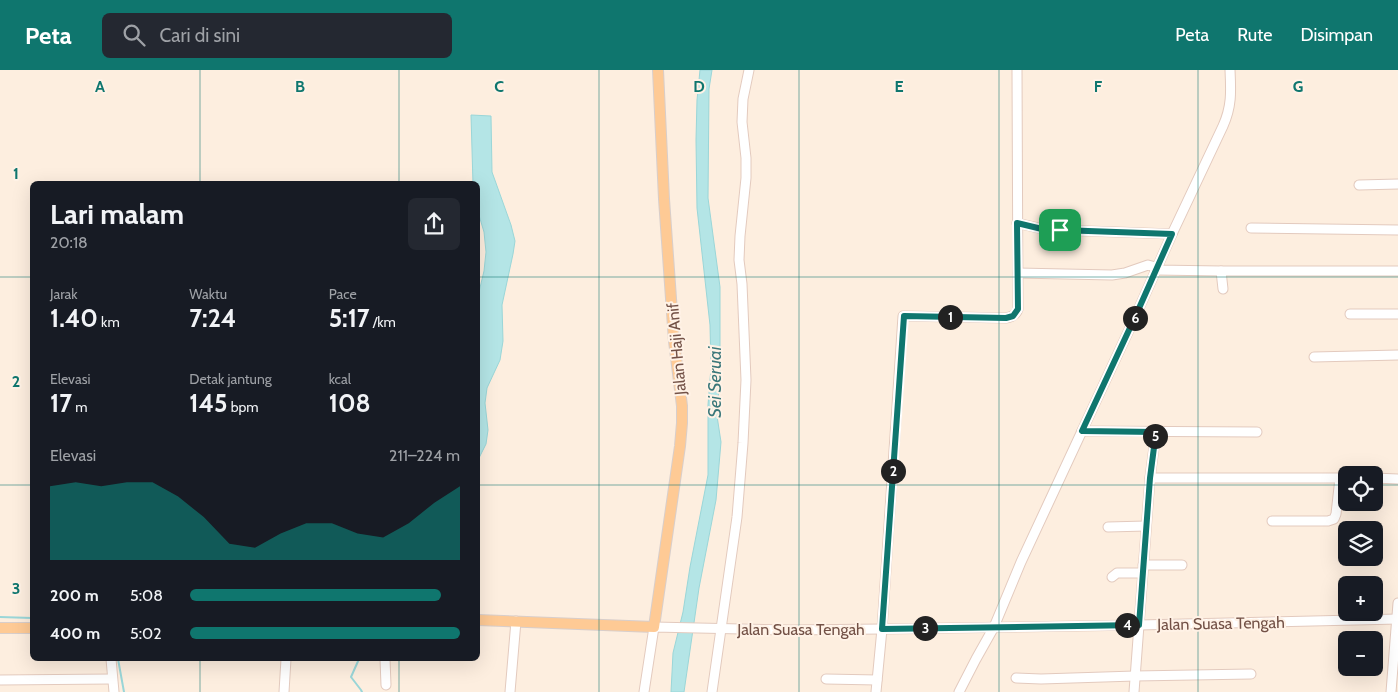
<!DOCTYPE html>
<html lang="id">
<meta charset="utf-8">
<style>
body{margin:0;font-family:Cabin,sans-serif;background:#242831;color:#f1f3f6;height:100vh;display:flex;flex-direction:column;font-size:19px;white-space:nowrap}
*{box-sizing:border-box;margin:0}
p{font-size:16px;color:#9ea1a6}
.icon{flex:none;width:28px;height:28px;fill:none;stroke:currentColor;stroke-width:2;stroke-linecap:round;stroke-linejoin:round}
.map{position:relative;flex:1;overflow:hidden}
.drawer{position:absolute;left:30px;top:111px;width:450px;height:480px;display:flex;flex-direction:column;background:#171b24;border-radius:8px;box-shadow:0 5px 20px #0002}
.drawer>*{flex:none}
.buttons{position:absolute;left:1338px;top:396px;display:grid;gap:10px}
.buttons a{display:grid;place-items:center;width:45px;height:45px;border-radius:8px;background:#171b24;box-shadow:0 5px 20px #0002;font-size:25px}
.pin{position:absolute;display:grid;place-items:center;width:42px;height:42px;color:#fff;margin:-21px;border-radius:10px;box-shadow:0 2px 8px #0006}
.km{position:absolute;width:25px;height:25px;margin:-12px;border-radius:50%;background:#222;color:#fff;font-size:14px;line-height:25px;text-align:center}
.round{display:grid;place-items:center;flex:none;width:52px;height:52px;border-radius:8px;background:#242831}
.summary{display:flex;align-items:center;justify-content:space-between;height:85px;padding:0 20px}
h1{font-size:28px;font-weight:700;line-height:38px}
.figures{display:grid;grid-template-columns:repeat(3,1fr);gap:8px;height:85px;padding:5px 20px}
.figures div{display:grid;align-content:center}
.figures b{font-size:25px;font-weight:700}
.figures small{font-size:14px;font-weight:400}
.figures p{font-size:14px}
.chart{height:140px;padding:10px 20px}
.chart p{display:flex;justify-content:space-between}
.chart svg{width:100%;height:90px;margin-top:5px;fill:#0f766e;opacity:.7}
ul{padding:0 20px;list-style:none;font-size:16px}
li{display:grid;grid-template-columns:80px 60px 1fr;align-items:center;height:38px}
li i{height:12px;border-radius:6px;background:#0f766e}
header{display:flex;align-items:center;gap:30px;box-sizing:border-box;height:70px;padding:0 25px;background:#0f766e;color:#fff}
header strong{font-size:24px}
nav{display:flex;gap:28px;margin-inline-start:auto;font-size:18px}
.search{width:350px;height:45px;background:#242831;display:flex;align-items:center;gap:12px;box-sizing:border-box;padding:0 18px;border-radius:8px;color:#9ea1a6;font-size:19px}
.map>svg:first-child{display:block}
.water{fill:#b4e5e6;stroke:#9ad6d8}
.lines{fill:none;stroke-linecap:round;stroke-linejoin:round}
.stream{stroke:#9ad6d8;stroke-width:2}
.minor-casing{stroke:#e3cabe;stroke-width:11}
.major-casing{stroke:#d8cecb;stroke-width:12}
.minor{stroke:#fff;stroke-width:9}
.major{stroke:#feca95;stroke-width:10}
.route-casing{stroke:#fff;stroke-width:10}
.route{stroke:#0f766e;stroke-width:6}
.grid{fill:none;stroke:#0f766e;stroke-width:1;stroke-opacity:0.55}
.labels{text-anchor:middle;stroke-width:4;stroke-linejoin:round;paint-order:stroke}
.street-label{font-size:16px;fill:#735146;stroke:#fff2e6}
.water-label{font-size:18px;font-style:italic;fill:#3a777a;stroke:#fff2e6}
.grid-label{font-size:16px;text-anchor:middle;font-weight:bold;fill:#0f766e;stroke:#fff2e6;stroke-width:4;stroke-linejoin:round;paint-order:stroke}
</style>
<header>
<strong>Peta</strong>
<div class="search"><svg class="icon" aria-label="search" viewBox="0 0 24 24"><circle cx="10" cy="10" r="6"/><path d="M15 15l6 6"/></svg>Cari di sini</div>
<nav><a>Peta</a><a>Rute</a><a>Disimpan</a></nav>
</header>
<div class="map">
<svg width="1398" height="622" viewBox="0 0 1398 622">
<rect width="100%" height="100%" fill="#fdeedf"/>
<g class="water">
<polygon points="700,0 712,0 709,19 708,128 720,217 720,304 717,346 721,372 716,430 699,518 684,622 671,622 673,583 683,542 690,497 708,405 708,335 711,298 710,255 697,138 696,70 697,30"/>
<polygon points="471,45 491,46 492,102 511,155 515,171 513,184 502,235 503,271 500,290 487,318 485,333 488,360 486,374 478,390 478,226 484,201 486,182 484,162 478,142 478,114 473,114"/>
</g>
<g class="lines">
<g class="stream">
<polyline points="0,547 32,548"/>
<polyline points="118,589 124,622"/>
<polyline points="359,589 351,607 361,620 362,622"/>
</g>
<defs>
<g id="minor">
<polyline points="1359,115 1398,114"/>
<polyline points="1017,153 1043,159 1060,160 1172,164"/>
<polyline points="1251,158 1398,160"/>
<polyline points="1221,201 1223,219"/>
<polyline points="1018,203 1112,205 1125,203 1148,195 1152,196 1156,200 1221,201 1398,201"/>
<polyline points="1350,244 1398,244"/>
<polyline points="1314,287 1398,285"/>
<polyline points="1082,361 1257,362"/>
<polyline points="1150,408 1346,408"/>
<polyline points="1374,408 1398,409"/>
<polyline points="1272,451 1328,451 1334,449 1336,444 1340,408"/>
<polyline points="1108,457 1146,456"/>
<polyline points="1143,495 1182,495"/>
<polyline points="1112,507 1117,503 1142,503"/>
<polyline points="111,589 114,622"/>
<polyline points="385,589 386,615"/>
<polyline points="1016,608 1041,609 1135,606 1251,604"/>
<polyline points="826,609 877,610"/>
<polyline points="0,610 112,609"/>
<polyline points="284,622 286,589"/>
<polyline points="510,622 516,551"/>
<polyline points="644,622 654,557 790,560 882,559 1139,555 1398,549"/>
<polyline points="712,622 737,447 743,373 746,310 742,214 739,190 740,166 746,108 746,88 742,52 743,29 749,0"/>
<path d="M876,622L882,559L903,246L1006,248C1012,247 1016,245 1018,239L1017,0"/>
<path d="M959,622L976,589L994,557L1021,492L1136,245L1172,164L1223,56C1232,36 1231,21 1230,0"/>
<polyline points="1134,622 1150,408 1156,362"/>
<polyline points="1391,622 1398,533"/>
</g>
<g id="major">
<polyline points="478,550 654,557 680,376 682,353 682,336 674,271 664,129 658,0"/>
<polyline points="0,558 32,558"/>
</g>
</defs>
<use href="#minor" class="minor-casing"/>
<use href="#major" class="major-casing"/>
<use href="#minor" class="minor"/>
<use href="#major" class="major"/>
</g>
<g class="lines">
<defs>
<polygon id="route" points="1017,153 1042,159 1060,160 1172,164 1136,245 1082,361 1156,362 1150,408 1139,555 882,559 904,246 1006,248 1013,246 1018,239"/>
</defs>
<use href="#route" class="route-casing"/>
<use href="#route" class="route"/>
</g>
<path class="grid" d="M200,0V114M399,0V114M599,0V622M799,0V622M999,0V622M1198,0V622M0,207H32M478,207H1398M0,415H32M478,415H1346M1374,415H1398M200,589V622M399,589V622"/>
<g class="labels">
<g class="street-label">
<text transform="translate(676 279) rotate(-95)" y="6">Jalan Haji Anif</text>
<text transform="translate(1221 553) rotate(-1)" y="6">Jalan Suasa Tengah</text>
<text x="801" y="565">Jalan Suasa Tengah</text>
</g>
<g class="water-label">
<text transform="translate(715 312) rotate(-90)" y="6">Sei Seruai</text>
</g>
</g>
<g class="grid-label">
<text x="100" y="22">A</text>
<text x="300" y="22">B</text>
<text x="499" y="22">C</text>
<text x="699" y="22">D</text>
<text x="899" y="22">E</text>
<text x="1098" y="22">F</text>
<text x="1298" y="22">G</text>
<text x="16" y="109">1</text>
<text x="16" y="317">2</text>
<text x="16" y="524">3</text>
</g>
</svg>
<div class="buttons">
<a><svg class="icon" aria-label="locate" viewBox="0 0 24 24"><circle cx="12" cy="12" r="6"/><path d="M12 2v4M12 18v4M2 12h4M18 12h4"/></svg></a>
<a><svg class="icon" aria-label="layers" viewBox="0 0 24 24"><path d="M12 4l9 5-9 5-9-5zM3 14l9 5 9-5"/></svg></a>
<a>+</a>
<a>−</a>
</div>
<div class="pin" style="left:1060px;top:160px;background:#1e9e55"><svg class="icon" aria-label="arrive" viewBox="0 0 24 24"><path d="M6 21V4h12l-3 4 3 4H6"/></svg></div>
<b class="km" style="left:950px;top:247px">1</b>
<b class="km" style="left:893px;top:401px">2</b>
<b class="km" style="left:925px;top:558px">3</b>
<b class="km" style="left:1127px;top:555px">4</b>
<b class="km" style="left:1155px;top:366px">5</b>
<b class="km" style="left:1135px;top:248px">6</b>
<section class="drawer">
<div class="summary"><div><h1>Lari malam</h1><p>20:18</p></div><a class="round"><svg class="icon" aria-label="share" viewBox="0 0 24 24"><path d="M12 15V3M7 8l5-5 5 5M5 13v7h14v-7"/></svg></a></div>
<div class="figures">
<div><p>Jarak</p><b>1.40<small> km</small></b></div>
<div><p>Waktu</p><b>7:24</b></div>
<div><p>Pace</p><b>5:17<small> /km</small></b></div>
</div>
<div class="figures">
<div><p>Elevasi</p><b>17<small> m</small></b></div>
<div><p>Detak jantung</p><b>145<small> bpm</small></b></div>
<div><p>kcal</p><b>108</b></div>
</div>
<div class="chart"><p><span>Elevasi</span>211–224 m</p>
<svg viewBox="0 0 160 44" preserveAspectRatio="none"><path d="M0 44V8L10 6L20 8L30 6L40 6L50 13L60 23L70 36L80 38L90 31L100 26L110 26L120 31L130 33L140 26L150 16L160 8V44z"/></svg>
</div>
<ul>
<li><b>200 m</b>5:08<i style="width:93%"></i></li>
<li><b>400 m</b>5:02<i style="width:100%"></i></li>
</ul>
</section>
</div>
